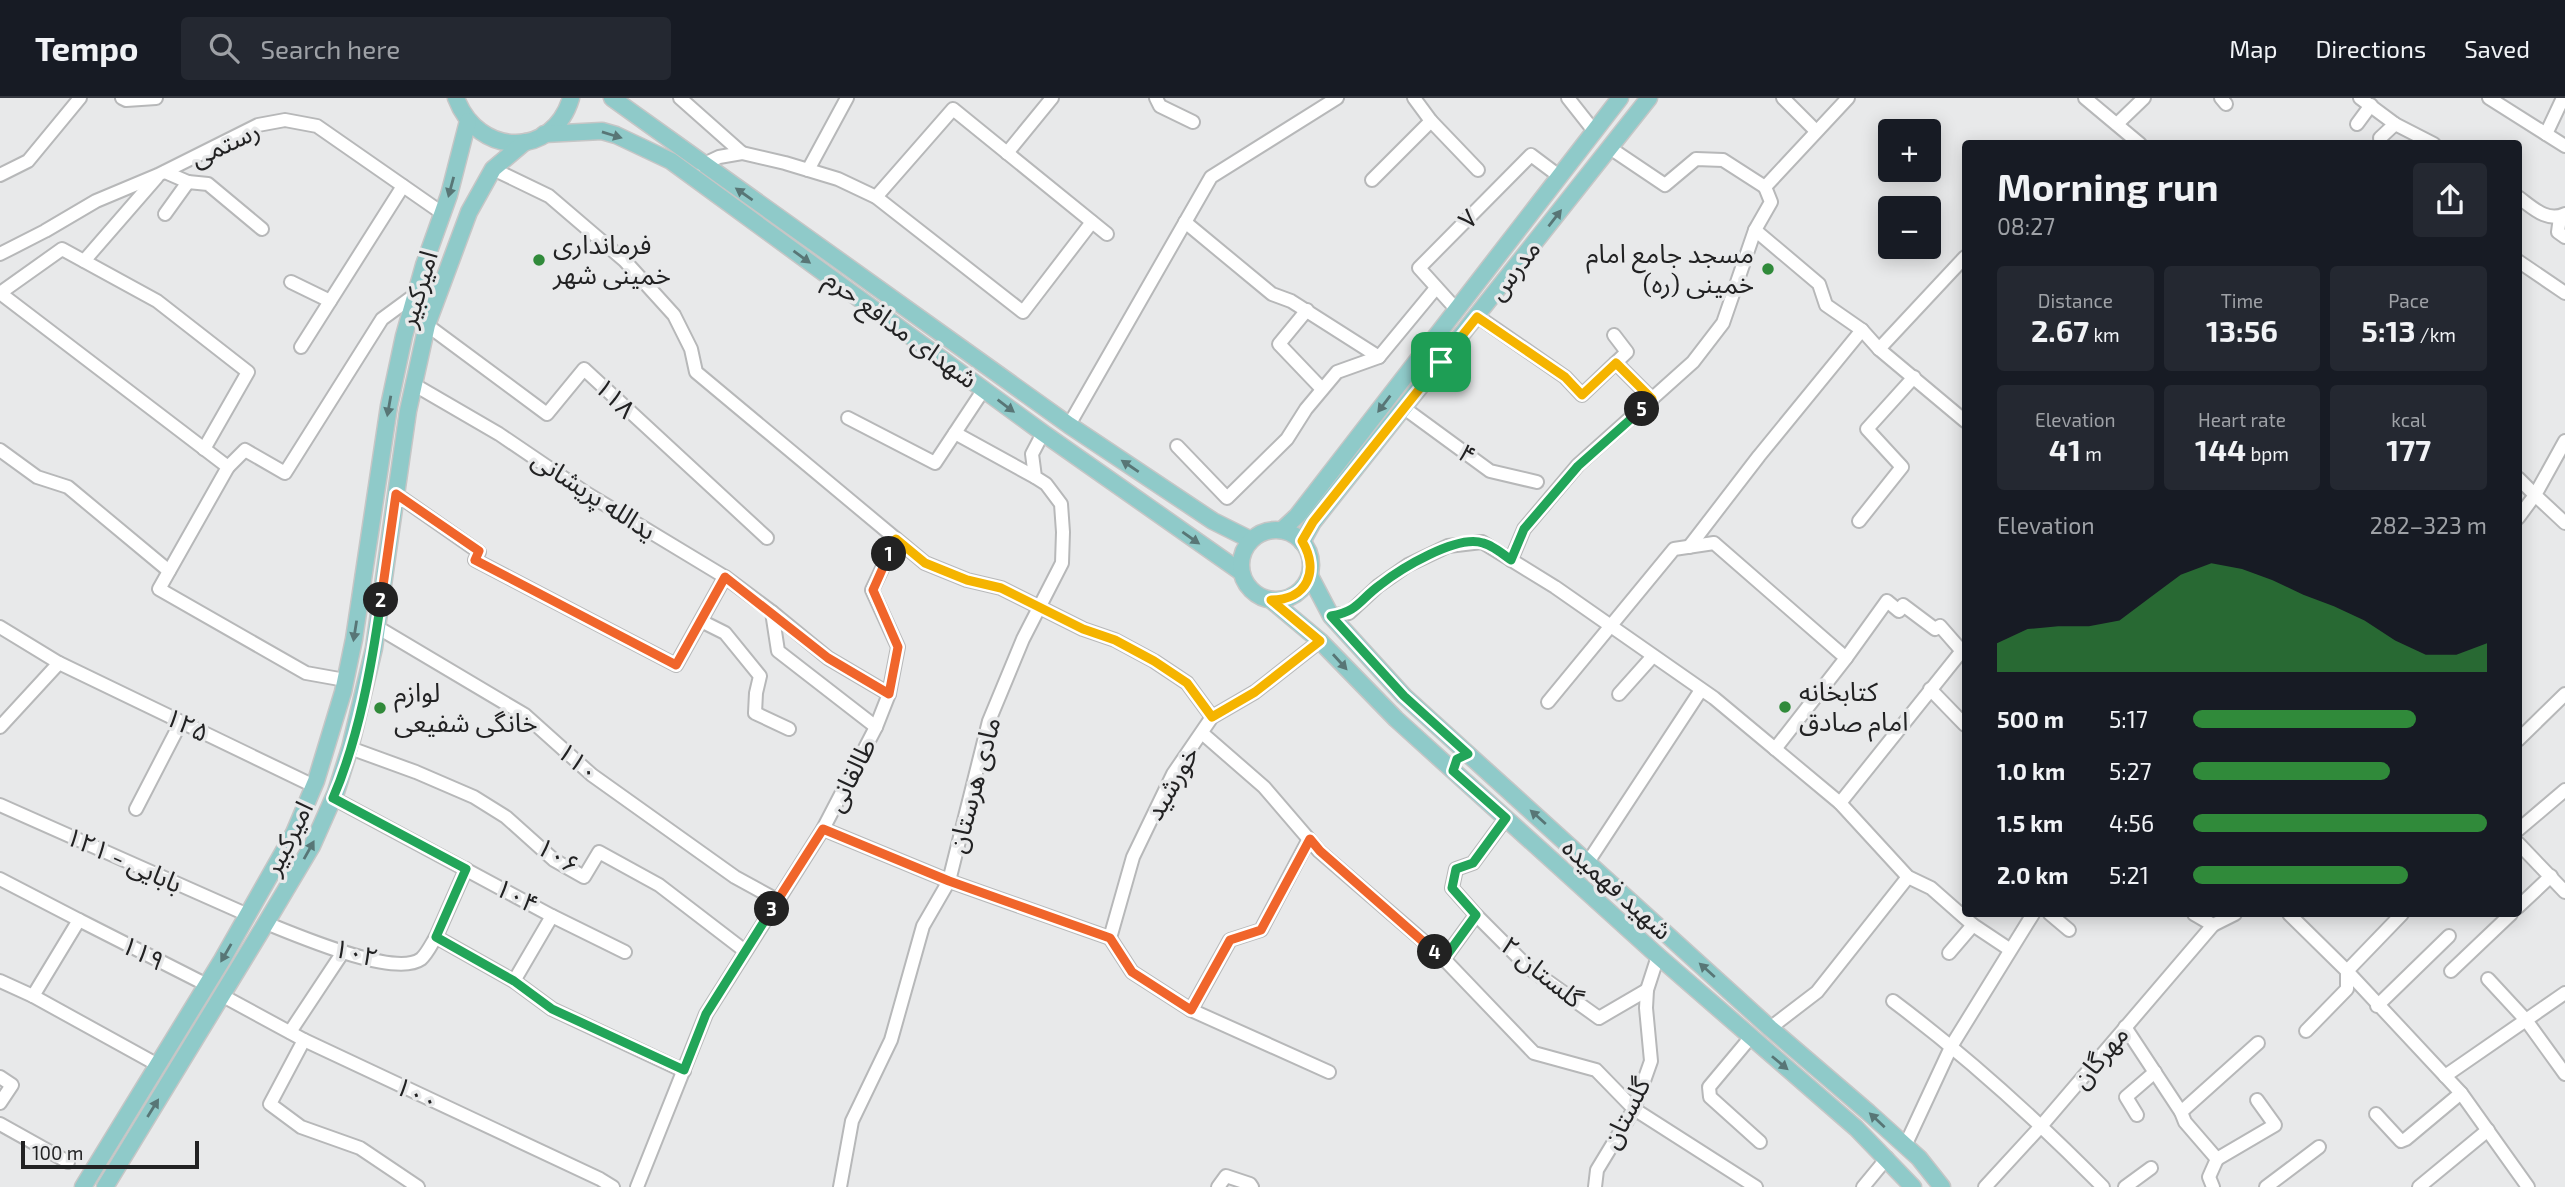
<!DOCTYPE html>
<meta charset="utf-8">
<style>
body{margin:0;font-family:"Exo 2","Noto Sans Arabic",sans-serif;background:#242831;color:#f1f3f6;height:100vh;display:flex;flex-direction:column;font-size:26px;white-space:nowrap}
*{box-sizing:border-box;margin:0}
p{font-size:23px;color:#9ea1a6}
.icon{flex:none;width:38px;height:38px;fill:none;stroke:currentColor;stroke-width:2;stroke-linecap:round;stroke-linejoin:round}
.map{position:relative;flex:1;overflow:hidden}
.details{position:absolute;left:1962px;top:42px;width:560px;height:777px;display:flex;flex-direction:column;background:#171b24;border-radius:7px;box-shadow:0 4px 18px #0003}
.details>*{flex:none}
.tools{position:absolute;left:1878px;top:21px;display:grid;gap:14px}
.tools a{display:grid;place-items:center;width:63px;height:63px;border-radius:7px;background:#171b24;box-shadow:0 4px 18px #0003;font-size:35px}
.scale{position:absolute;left:21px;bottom:18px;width:178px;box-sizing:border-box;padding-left:7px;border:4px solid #222223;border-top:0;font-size:19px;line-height:24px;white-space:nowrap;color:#222223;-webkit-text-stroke:5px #e8e9ea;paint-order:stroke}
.pin{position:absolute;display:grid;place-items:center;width:60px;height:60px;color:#fff;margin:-30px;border-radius:14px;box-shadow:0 4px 10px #0006}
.km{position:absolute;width:35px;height:35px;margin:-18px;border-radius:50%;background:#222;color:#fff;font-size:19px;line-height:35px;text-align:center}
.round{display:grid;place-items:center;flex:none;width:74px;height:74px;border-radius:7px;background:#242831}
.overview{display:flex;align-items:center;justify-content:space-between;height:119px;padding:0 35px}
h1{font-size:38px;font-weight:700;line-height:52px}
.figures{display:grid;grid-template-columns:repeat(3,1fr);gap:10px;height:119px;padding:7px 35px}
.figures div{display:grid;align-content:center;border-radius:7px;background:#242831;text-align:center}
.figures b{font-size:30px;font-weight:700}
.figures small{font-size:19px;font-weight:400}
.figures p{font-size:19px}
.chart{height:196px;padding:14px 35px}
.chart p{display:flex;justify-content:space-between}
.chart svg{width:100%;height:126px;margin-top:7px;fill:#308a3a;opacity:.7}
ul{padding:0 35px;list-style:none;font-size:23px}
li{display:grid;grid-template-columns:112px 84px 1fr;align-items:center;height:52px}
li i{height:18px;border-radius:9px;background:#308a3a}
header{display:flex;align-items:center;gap:42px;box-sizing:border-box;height:98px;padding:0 35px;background:#171b24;border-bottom:2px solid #363941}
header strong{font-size:33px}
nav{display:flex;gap:38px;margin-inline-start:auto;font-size:24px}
.search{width:490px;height:63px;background:#242831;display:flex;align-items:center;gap:18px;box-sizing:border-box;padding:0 24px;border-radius:7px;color:#9ea1a6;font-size:26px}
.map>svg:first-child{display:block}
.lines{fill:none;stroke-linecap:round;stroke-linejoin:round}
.minor-casing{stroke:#b7b8b9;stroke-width:16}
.major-casing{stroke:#c6c6c6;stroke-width:19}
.minor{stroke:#fff;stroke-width:12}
.major{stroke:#8fcac9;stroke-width:16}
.oneway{fill:#587676}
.split-1-casing{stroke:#fff;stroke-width:14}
.split-2-casing{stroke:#fff;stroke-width:14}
.split-3-casing{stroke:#fff;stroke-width:14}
.split-4-casing{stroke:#fff;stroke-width:14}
.split-5-casing{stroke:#fff;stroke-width:14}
.split-6-casing{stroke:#fff;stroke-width:14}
.split-1{stroke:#f5b400;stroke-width:9}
.split-2{stroke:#f0652b;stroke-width:9}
.split-3{stroke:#22a559;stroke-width:9}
.split-4{stroke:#f0652b;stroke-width:9}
.split-5{stroke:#22a559;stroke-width:9}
.split-6{stroke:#f5b400;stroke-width:9}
.poi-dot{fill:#308a3a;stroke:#e8e9ea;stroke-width:2.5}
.labels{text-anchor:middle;stroke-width:7;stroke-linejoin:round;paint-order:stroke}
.street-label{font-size:26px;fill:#222223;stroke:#e8e9ea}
.poi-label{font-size:26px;fill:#222223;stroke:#e8e9ea;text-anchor:start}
</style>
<header>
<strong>Tempo</strong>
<div class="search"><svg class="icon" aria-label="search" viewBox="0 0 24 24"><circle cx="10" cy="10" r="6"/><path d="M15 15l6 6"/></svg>Search here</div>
<nav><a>Map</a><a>Directions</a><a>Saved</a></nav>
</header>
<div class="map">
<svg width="2565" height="1089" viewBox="0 0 2565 1089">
<rect width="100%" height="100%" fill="#e8e9ea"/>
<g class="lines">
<defs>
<g id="minor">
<polyline points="122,0 126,2 156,0"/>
<polyline points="680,0 742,55"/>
<polyline points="1156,0 1160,8 1193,24"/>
<polyline points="1414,0 1431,23 1478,72"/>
<polyline points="1568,0 1594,33"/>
<polyline points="1783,0 1816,33"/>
<polyline points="2085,0 2140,46"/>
<polyline points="2221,0 2226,6"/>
<polyline points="2360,0 2395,26 2434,46"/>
<polyline points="2489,0 2565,48"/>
<polyline points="2117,26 2144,0"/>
<polyline points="2357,26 2371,7"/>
<polyline points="2546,36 2562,2"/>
<polyline points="2381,46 2380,40 2395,26"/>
<polyline points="1610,50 1665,87 1696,61 1723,62 1765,89"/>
<polyline points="1007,55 1052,0"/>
<polyline points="702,67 719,59 742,55 785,65 838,81 876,99 1023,214 1092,124"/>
<polyline points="493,71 549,98 625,163 674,217 691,251 696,274 925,465 967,482 1001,490 1083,531 1115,542 1154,563 1187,585 1212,619"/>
<polyline points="808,72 847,0"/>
<polyline points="165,74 188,84 165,116"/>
<polyline points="0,77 28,63 80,0"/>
<polyline points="1372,82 1431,23"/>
<polyline points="188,84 208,86 262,131"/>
<polyline points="1765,89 1848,0"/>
<polyline points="876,99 953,11 1107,136"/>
<path d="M2518,99C2532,109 2547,125 2565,116"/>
<polyline points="2560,119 2558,134 2565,139"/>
<polyline points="1185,124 1272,196 1291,203 1379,259"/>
<polyline points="1755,132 1819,186 1826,207 1862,232 1879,251 1965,323"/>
<polyline points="0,156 45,133 96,103 158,77 258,27 285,22 317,28 442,115"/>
<polyline points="84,163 157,79"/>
<polyline points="2518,163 2565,195"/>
<polyline points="291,184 330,203"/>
<polyline points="0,195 228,369 159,491 306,575 345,582"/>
<polyline points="0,195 62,151 157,203 248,274 204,351"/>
<polyline points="1456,211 1419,170 1531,57 1559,78"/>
<polyline points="1307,212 1279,246 1322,291"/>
<polyline points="1477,218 1565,279 1582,297 1627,254 1614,237"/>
<polyline points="427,227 547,316 584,271 767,440"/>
<polyline points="301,249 403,88"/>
<polyline points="1879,251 1965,159"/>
<polyline points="1616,265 1652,301"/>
<polyline points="413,286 499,336 586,395 725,479 772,514 828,560 889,596"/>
<polyline points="1404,310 1490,373 1537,384"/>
<polyline points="848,320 935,365 984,291"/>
<polyline points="1069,327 1211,79 1337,0"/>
<polyline points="955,335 1035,379"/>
<polyline points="2565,343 2535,397 2565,425"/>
<polyline points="1177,348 1227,400 1287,341 1306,311 1337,274 1379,259 1436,190"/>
<polyline points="0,352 37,379 68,389 169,473"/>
<polyline points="228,369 245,352 285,375 382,221 416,196"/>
<polyline points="2518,380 2535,397 2518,420"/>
<polyline points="396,396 479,454 475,462 676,567 725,479"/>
<polyline points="1859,423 1902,369 1867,331 1914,279"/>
<polyline points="1689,449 1759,358 1862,232"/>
<polyline points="1511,462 1524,431 1578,367 1693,264 1723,225 1755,132 1771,104 1765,89"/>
<polyline points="772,514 778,553 876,629"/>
<polyline points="1331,518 1349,515 1378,488 1408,467 1448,448 1482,444 1555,489 1714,600 1840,705 1908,779 1931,790 1973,827 2009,851"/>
<polyline points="701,523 725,535 760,578 756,595 755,615 789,631"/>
<polyline points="0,529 59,565"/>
<polyline points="377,529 525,617 592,677 735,779 777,802"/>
<polyline points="1846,560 1887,503 1899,513 1903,507 1935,531 1940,528 1961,552"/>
<polyline points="1930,591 1965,627"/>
<polyline points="1619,596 1653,558"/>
<polyline points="1548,604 1674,451 1714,445 1846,560 1775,651"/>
<polyline points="0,629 59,565 314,688"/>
<polyline points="1202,635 1264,689 1319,753 1444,861 1534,955 1596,972 1634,1011 1756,1089"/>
<polyline points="2518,642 2565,596"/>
<polyline points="350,650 416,674 474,699 506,719 554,762 584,779 599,754 659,787 745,853"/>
<polyline points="333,700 552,818"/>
<polyline points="1840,705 1965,549"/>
<polyline points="0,707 248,817"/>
<polyline points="136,711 181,624"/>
<polyline points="823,731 949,783 1110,840"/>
<polyline points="2518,732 2565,692"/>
<polyline points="2518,745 2565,794"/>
<polyline points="1588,764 1701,592"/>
<polyline points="0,781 79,822 33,898"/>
<polyline points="2518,809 2551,778"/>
<polyline points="2050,816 2069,832"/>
<polyline points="2194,816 2213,827 2235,816"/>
<polyline points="2289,816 2347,873 2461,995 2528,1089"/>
<polyline points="1476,817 1529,870 1599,920 1647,892"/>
<polyline points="79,822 207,887"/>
<path d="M266,825C296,837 395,880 421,861C427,856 432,845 436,839L514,883L552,911L684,973"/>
<polyline points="436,839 466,771"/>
<polyline points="1110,840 1133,759 1173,676 1212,619 1255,594 1320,543"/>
<polyline points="1110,840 1132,874 1191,912 1329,974"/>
<polyline points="1949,855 1973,827"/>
<polyline points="1444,861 1476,817 1452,790 1456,771 1473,765 1506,720"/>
<polyline points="2451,873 2511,816"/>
<polyline points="2488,881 2526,922 2565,976"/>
<polyline points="0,883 33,898 158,967"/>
<polyline points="514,883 552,818 625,854"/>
<polyline points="223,898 304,942 600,1081 613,1089"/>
<path d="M1893,903C1969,960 2036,1021 2103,1089"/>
<polyline points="2377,908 2449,838"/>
<polyline points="1191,912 1230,842 1261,832 1309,741"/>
<polyline points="2125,929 2181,1014 2185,1024 2217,1061 2209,1079 2213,1089"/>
<polyline points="1770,930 1817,894 1908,779"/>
<polyline points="2306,933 2347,891 2347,873 2402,816"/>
<polyline points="290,934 343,854"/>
<polyline points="1750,940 1709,989 1710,999 1760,1044"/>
<polyline points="304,942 270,1006 301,1029 360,1050 418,1089"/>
<polyline points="2445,978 2565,895"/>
<polyline points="0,979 12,987 0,1005"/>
<polyline points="2181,1014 2258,945"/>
<polyline points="2376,1016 2401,1043 2406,1041 2461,995"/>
<polyline points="2137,1017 2126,999 2155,974"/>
<polyline points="0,1026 68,1064"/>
<polyline points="1905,1048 1952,947 2033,816"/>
<polyline points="2217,1061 2275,1027 2257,1002"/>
<polyline points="637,1089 706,916 823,731 876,629 889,596 898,549 872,492 896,441"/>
<polyline points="840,1089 852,1023 891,942 923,828 949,783 989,623 1023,541 1062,465 1063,434 1061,406 1046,386 1035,379 1032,356 1043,335"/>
<polyline points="1218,1089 1226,1078 1250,1086 1252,1089"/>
<polyline points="1595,1089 1597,1072 1634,1011 1651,963 1646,910 1647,892 1658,858"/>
<polyline points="1863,1089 1887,1060"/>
<polyline points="1985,1089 2042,1027 2213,827"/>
<polyline points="2125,1089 2151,1070"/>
<polyline points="2266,1089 2319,1049"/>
<polyline points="2419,1089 2488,1032"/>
</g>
<g id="major">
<path d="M456,0C478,59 553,61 571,0"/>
<polyline points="612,0 1069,327 1213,423 1251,442"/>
<polyline points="544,36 602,33 616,37 671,63 1043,335 1241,474"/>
<circle cx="1276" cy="467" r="35"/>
<polyline points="1282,432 1297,418 1338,365 1620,0"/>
<polyline points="1302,444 1313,424 1649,0"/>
<polyline points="1310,478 1331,518 1404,598 1770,930 1868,1014 1919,1060 1942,1089"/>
<polyline points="1271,502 1320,543 1396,621 1658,858 1856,1030 1913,1089"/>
<polyline points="83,1089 222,862 294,735 316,683 343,594 354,541 389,308 404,238 424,167 449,97 468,23"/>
<polyline points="105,1089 266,825 312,748 336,694 350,650 374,550 408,313 427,227 469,114 493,71 525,44"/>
</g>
</defs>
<use href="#minor" class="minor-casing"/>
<use href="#major" class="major-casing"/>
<use href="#minor" class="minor"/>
<use href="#major" class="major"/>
</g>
<defs><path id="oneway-solid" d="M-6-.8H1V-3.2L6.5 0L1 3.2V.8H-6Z" transform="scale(1.75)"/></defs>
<g class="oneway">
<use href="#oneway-solid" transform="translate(612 37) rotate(17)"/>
<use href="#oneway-solid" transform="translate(451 89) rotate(105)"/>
<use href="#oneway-solid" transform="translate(744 96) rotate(-145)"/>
<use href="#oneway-solid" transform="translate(1555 120) rotate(-52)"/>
<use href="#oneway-solid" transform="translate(802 159) rotate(36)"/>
<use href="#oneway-solid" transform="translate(1384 306) rotate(127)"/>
<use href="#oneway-solid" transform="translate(389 308) rotate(100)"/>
<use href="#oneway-solid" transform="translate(1006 308) rotate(37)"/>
<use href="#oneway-solid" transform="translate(1130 368) rotate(-146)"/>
<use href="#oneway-solid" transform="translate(1191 440) rotate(35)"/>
<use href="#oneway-solid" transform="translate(355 533) rotate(99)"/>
<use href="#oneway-solid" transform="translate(1340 564) rotate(48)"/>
<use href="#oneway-solid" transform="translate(1538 719) rotate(-138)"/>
<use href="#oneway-solid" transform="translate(309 752) rotate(-61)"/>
<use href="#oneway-solid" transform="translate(226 855) rotate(120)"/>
<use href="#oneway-solid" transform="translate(1707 872) rotate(-138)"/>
<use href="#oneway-solid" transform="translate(1780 965) rotate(40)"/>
<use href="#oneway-solid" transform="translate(153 1010) rotate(-58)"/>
<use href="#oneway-solid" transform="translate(1877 1022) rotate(-137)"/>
</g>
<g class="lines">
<defs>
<path id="split-1" d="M889,456L896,441L925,465L967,482L1001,490L1083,531L1115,542L1154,563L1187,585L1212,619L1255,594L1320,543L1271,502C1307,502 1320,473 1302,443L1313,424L1441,264"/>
<polyline id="split-2" points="381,502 396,396 479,453 475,462 676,567 725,479 828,560 889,596 898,549 873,492 889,456"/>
<path id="split-3" d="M381,502C372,566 359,640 333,700L466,771L436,839L514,883L552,911L684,972L706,916L772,811"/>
<polyline id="split-4" points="772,811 823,731 949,783 1110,840 1132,874 1191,912 1230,842 1261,832 1310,741 1320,753 1435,854"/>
<path id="split-5" d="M1435,854L1444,861L1476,817L1452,790L1456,771L1473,765L1506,720L1453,673L1457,661L1468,656L1404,598L1331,518C1359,513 1359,502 1380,487C1400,471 1457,436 1483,445C1492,447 1503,456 1511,462L1524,431L1578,368L1642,311"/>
<polyline id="split-6" points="1441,264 1477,219 1565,279 1582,297 1616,265 1652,301 1642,311"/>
</defs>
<use href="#split-1" class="split-1-casing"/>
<use href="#split-2" class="split-2-casing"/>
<use href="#split-3" class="split-3-casing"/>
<use href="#split-4" class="split-4-casing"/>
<use href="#split-5" class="split-5-casing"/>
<use href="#split-6" class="split-6-casing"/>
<use href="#split-1" class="split-1"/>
<use href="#split-2" class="split-2"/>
<use href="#split-3" class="split-3"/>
<use href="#split-4" class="split-4"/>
<use href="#split-5" class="split-5"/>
<use href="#split-6" class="split-6"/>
</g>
<g class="poi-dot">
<circle cx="539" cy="162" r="7"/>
<circle cx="1768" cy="171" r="7"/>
<circle cx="1785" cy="609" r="7"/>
<circle cx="380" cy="610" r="7"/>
</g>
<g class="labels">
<g class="street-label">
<text transform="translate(225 46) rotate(-25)" y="9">رستمی</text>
<text transform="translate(1468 121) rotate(-45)" y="9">۷</text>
<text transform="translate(1514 172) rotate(-52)" y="9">مدرس</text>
<text transform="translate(418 191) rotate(-73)" y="9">امیرکبیر</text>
<text transform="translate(901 231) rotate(36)" y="9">شهدای مدافع حرم</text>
<text transform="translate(615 300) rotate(44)" y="9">۱۱۸</text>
<text transform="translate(1467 356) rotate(36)" y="9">۴</text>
<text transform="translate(594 397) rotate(33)" y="9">یدالله پریشانی</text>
<text transform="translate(187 627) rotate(26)" y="9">۱۲۵</text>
<text transform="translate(578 664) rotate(40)" y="9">۱۱۰</text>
<text transform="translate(851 677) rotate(-63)" y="9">طالقانی</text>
<text transform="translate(1172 685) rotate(-60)" y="9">خورشید</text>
<text transform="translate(974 687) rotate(-75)" y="9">مادی هرستان</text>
<text transform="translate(288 740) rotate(-63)" y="9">امیرکبیر</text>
<text transform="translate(558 758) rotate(32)" y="9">۱۰۶</text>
<text transform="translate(124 762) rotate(24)" y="9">بابایی - ۱۲۱</text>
<text transform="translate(1617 791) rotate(42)" y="9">شهید فهمیده</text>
<text transform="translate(517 798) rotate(28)" y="9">۱۰۴</text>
<text transform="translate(143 855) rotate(27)" y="9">۱۱۹</text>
<text transform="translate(356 855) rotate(15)" y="9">۱۰۲</text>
<text transform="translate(1542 874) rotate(39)" y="9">گلستان ۲</text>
<text transform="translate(2100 959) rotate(-50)" y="9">مهرگان</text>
<text transform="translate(417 996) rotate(26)" y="9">۱۰۰</text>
<text transform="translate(1626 1015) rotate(-63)" y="9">گلستان</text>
</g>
<g class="poi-label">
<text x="553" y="156">فرمانداری<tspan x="553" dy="30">خمینی شهر</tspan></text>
<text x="1754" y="165" text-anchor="end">مسجد جامع امام<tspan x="1754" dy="30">خمینی (ره)</tspan></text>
<text x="1799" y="603">کتابخانه<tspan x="1799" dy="30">امام صادق</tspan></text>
<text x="394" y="604">لوازم<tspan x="394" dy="30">خانگی شفیعی</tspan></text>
</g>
</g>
</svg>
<div class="tools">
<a>+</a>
<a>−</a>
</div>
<div class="scale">100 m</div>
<div class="pin" style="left:1441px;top:264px;background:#1e9e55"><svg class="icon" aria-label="arrive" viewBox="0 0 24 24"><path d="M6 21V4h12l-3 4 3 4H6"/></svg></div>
<b class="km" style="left:889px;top:456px">1</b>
<b class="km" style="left:381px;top:502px">2</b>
<b class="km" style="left:772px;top:811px">3</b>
<b class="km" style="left:1435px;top:854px">4</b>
<b class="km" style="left:1642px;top:311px">5</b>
<section class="details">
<div class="overview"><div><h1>Morning run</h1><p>08:27</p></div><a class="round"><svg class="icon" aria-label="share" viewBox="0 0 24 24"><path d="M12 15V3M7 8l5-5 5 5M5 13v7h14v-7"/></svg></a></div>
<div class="figures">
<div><p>Distance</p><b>2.67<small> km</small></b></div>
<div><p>Time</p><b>13:56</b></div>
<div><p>Pace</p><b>5:13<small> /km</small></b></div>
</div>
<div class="figures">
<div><p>Elevation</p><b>41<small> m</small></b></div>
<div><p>Heart rate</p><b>144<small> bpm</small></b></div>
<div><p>kcal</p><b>177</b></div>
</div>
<div class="chart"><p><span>Elevation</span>282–323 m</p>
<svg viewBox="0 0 160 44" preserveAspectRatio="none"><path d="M0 44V34L10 29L20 28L30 28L40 26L50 18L60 10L70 6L80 8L90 12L100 17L110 21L120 26L130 33L140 38L150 38L160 34V44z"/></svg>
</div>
<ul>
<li><b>500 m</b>5:17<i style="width:76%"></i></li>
<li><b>1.0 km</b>5:27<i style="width:67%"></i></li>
<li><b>1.5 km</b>4:56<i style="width:100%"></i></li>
<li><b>2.0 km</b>5:21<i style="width:73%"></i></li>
</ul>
</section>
</div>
